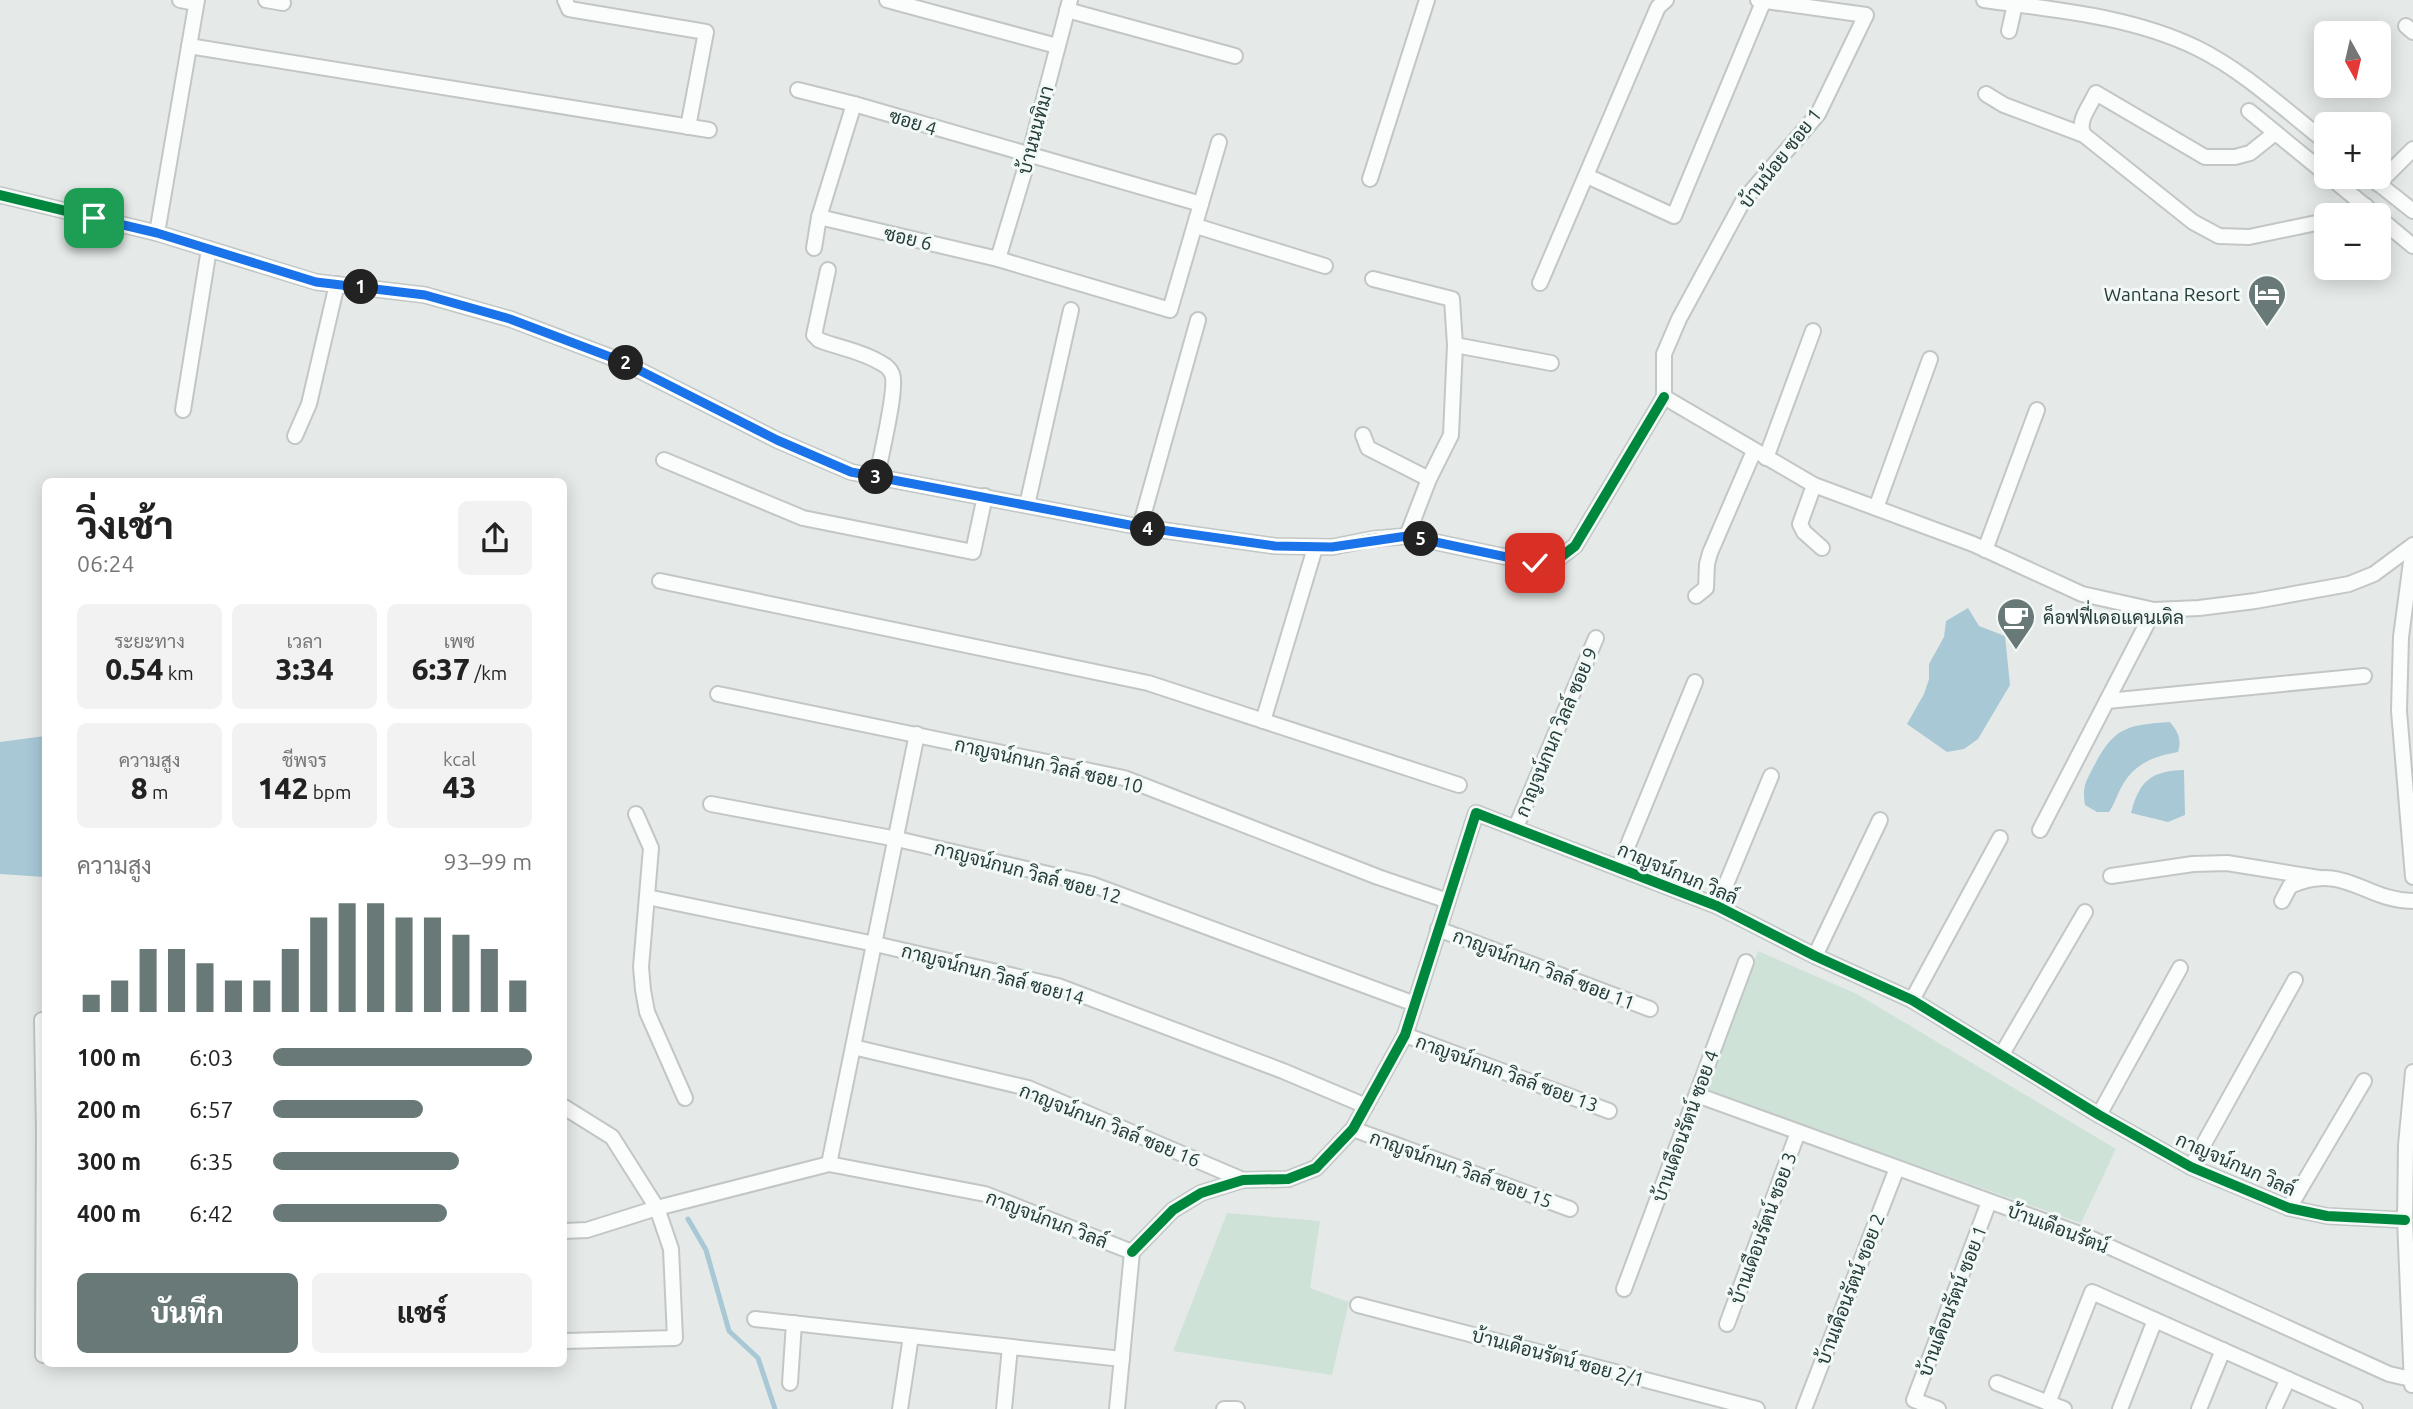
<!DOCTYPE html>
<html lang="th">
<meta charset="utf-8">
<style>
body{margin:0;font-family:Ubuntu,Sarabun,sans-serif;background:#f2f2f2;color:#222;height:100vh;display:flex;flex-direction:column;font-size:26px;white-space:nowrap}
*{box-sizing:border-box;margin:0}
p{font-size:23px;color:#767676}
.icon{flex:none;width:38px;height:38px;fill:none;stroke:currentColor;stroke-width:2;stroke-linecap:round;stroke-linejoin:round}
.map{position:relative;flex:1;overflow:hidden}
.sheet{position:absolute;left:42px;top:478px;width:525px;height:889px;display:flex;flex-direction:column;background:#fff;border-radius:10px;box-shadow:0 4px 18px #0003}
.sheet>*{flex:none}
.needle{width:46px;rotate:172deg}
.controls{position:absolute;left:2314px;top:21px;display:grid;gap:14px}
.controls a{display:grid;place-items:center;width:77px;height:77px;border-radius:10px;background:#fff;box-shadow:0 4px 18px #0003;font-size:35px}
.pin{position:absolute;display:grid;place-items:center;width:60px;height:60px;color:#fff;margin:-30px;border-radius:14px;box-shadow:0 4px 10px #0006}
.km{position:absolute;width:35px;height:35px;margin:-18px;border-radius:50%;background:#222;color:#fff;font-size:19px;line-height:35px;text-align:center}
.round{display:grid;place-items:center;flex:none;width:74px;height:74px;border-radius:10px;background:#f2f2f2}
.head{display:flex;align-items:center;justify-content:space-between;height:119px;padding:0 35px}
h1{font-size:38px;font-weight:800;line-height:52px}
.metrics{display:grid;grid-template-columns:repeat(3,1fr);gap:10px;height:119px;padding:7px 35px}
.metrics div{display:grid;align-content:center;border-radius:10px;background:#f2f2f2;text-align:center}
.metrics b{font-size:30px;font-weight:800}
.metrics small{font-size:19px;font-weight:400}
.metrics p{font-size:19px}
.chart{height:196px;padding:14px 35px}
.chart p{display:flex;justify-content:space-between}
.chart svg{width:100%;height:126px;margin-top:7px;stroke:#687977;stroke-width:6}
.cta{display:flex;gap:14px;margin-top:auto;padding:14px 35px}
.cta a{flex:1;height:80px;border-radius:10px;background:#687977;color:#fff;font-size:28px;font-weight:800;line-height:80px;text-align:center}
.cta a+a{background:#f2f2f2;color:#222}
ul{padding:0 35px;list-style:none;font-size:23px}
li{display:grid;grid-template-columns:112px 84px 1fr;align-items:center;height:52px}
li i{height:18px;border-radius:9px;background:#687977}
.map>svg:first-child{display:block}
.green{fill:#cfe2d8}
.water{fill:#a8c8d6}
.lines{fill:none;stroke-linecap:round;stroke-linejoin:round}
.stream{stroke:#a8c8d6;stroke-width:5}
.street-casing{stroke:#c2c7c5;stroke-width:18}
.street{stroke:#fbfcfc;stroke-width:14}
.cycleway-casing{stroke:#f3f9f7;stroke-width:15}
.cycleway{stroke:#00873e;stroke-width:10}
.route-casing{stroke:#fff;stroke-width:14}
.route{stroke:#1a73e8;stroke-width:9}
.labels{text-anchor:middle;stroke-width:6;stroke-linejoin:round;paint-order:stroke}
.street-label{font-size:19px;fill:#243c3a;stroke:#f3f9f7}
.poi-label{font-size:19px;fill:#243c3a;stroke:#f3f9f7;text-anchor:end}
</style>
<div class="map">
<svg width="2413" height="1409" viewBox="0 0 2413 1409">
<rect width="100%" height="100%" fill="#e5eae8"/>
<g class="green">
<polygon points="1758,951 1857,994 2116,1149 2081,1223 1707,1091"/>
<polygon points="1227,1213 1320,1221 1310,1288 1349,1302 1332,1375 1173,1351"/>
</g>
<g class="water">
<polygon points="1968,608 1979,626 2005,636 2010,685 1978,739 1964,749 1947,752 1907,724 1924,694 1929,679 1929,664 1944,637 1946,621"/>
<path d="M2170,722C2178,732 2182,739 2178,752C2154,756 2134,764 2122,786C2117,795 2115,803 2109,812H2097L2085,805C2082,785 2086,782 2095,764C2115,726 2129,725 2170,722Z"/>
<polygon points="45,736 45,877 0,874 0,742"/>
<path d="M2184,770L2185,815L2168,822L2131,813C2139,781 2151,771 2184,770Z"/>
</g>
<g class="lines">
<polyline class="stream" points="688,1219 706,1250 729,1331 758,1358 775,1409"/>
<defs>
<g id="street">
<polyline points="180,0 196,3"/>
<polyline points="266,0 283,3"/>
<polyline points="565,0 569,9 706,32 688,127"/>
<polyline points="887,0 1057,46"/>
<path d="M1984,0C2056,10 2131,16 2197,48C2244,71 2285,110 2326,142"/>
<polyline points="1067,10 1235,56"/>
<polyline points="2406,26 2413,32"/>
<polyline points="2009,31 2015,4"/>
<polyline points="189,46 709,130"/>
<polyline points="798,90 854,104 1201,204"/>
<polyline points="1986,94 2004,105 2084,135"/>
<polyline points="2249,111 2326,174"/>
<path d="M2275,133L2250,153L2235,157H2205L2096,93C2090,106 2076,122 2084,135L2193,222L2219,236L2249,237L2326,221"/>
<polyline points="1587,176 1674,216 1764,0"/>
<polyline points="2330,177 2376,215"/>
<polyline points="2370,177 2413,211"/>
<polyline points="1370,179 1427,0"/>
<polyline points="2378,184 2413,149"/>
<polyline points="0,195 157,233 316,282 425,295 510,319 621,361 777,440 851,472 1140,527 1275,546 1332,547 1372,539 1407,536 1535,563 1553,563 1575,546 1664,397"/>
<polyline points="2350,215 2366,206"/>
<polyline points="819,217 998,259 1170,310 1219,142"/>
<polyline points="2378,217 2413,246"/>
<polyline points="1196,226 1325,266"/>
<polyline points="157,233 197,0"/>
<polyline points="814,248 819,217 854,104"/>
<polyline points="998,259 1029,156 1070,0"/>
<path d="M828,270L814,335L819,340C839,348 862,351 881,363C885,365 890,369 892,374C898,387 880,458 877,477"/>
<polyline points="1373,279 1452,299 1455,345 1451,435 1429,479 1407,536"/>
<polyline points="1540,283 1658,7 1666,0"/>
<polyline points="1455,345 1551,363"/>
<polyline points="1664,397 1814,485 1973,544 2082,594 2154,610 2199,608 2255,601 2349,584 2374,574 2413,545"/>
<polyline points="1664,397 1664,354 1679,319 1743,201 1818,114 1866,15 1758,0"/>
<polyline points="183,410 209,249"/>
<polyline points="1363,435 1368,448 1429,479"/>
<polyline points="295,436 309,404 337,284"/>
<polyline points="1766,458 1813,331"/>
<polyline points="664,460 803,518 973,552 985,496"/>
<polyline points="1814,485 1800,524 1804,532 1822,548"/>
<polyline points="1027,505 1071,310"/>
<polyline points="1876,508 1930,359"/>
<polyline points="1140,527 1198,320"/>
<polyline points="2413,547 2401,637 2399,711 2413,877"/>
<polyline points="1985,550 2037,410"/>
<polyline points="660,581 1148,683 1459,785"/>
<polyline points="1696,596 1706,588 1707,564 1710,553 1754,451"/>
<polyline points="718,694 1124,778 1378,877 1448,901"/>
<polyline points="2107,701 2364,676"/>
<polyline points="1263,721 1315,548"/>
<polyline points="711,804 897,839 1091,884 1415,1004"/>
<polyline points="636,814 651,848 641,967 643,990 647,1012 685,1098"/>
<polyline points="1516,827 1596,638"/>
<polyline points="2040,830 2154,610"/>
<polyline points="1619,867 1695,682"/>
<polyline points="2111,876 2193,864 2227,863 2319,878"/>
<polyline points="647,897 875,944 1058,986 1283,1071 1366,1106"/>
<path d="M2282,901L2290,886C2346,862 2362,900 2413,901"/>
<polyline points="1717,906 1771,776"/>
<polyline points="1438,929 1650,1009"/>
<polyline points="1815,956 1880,820"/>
<polyline points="1912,1000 2000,838"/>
<polyline points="46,1020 42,1020 44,1129 43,1355 46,1355"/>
<polyline points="1405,1035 1609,1111"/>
<polyline points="853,1047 1028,1088 1243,1180"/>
<polyline points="2002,1054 2085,912"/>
<polyline points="1697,1095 2088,1237 2389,1374 2411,1379"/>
<polyline points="564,1107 612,1137 657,1208 671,1249 675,1338 564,1341"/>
<polyline points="2099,1115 2180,968"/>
<polyline points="1353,1129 1570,1209"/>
<polyline points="829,1164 917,734"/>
<polyline points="2191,1167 2295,980"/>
<polyline points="2289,1208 2364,1081"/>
<polyline points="564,1231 587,1230 657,1208 829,1164 985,1194 1132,1252"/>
<polyline points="1132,1252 1173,1210 1201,1193 1243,1180 1288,1179 1316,1168 1353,1129 1405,1035 1476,813 1717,906 1815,956 1912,1000 2099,1115 2191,1167 2289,1208 2327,1216 2405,1220"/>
<polyline points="1624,1289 1746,962"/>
<polyline points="1358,1305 1757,1409"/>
<polyline points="755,1319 1122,1359"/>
<polyline points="1727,1324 1798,1132"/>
<polyline points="790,1383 794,1323"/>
<polyline points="1997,1383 2064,1409"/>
<polyline points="2412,1385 2405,1220 2406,1145 2413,1072"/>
<polyline points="2048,1403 2092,1292 2355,1409"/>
<polyline points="900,1409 911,1336"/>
<polyline points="1004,1409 1010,1347"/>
<polyline points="1117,1409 1132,1252"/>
<polyline points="1224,1409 1237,1409"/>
<polyline points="1804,1409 1897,1168"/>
<polyline points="1938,1409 1914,1400 1989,1202"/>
<polyline points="2120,1409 2155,1320"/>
<polyline points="2199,1409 2223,1350"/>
<polyline points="2274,1409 2288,1379"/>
</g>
</defs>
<use href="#street" class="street-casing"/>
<use href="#street" class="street"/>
<defs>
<g id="cycleway">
<polyline points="0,195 157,233 316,282 425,295 510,319 621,361 777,440 851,472 1140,527 1275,546 1332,547 1372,539 1407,536 1535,563 1553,563 1575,546 1664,397"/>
<polyline points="1132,1252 1173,1210 1201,1193 1243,1180 1288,1179 1316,1168 1353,1129 1405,1035 1476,813 1717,906 1815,956 1912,1000 2099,1115 2191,1167 2289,1208 2327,1216 2405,1220"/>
</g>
</defs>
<use href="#cycleway" class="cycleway-casing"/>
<use href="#cycleway" class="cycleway"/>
</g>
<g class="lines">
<defs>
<polyline id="route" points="94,218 157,233 316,282 425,295 510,319 621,361 777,440 851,472 1140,527 1275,546 1332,547 1407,536 1535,563"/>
</defs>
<use href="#route" class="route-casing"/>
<use href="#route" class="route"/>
</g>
<defs>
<symbol id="hotel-pin" viewBox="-11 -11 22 30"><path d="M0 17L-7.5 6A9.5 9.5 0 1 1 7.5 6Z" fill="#687977" stroke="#f3f9f7"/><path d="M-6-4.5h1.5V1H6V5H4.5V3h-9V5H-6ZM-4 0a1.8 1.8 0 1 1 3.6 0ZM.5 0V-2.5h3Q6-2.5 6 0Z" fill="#fff"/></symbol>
<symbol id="cafe-pin" viewBox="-11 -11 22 30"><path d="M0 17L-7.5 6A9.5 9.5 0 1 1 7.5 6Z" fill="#687977" stroke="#f3f9f7"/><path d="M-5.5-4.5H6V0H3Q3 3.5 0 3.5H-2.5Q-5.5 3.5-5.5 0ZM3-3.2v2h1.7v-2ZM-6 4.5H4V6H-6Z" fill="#fff"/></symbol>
</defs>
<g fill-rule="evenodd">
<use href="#hotel-pin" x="2245" y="272" width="44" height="60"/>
<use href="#cafe-pin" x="1994" y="595" width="44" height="60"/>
</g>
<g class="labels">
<g class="street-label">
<text transform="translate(913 122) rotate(17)" y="7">ซอย 4</text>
<text transform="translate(1035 130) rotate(-75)" y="7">บ้านนนทิมา</text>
<text transform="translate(1780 158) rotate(-52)" y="7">บ้านน้อย ซอย 1</text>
<text transform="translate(908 238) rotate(13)" y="7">ซอย 6</text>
<text transform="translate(1556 732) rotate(-67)" y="7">กาญจน์กนก วิลล์ ซอย 9</text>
<text transform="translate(1049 765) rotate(13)" y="7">กาญจน์กนก วิลล์ ซอย 10</text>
<text transform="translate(1028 872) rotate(15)" y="7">กาญจน์กนก วิลล์ ซอย 12</text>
<text transform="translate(1678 873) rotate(23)" y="7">กาญจน์กนก วิลล์</text>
<text transform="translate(1544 969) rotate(21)" y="7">กาญจน์กนก วิลล์ ซอย 11</text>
<text transform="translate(993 974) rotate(15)" y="7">กาญจน์กนก วิลล์ ซอย14</text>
<text transform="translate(1507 1073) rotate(20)" y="7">กาญจน์กนก วิลล์ ซอย 13</text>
<text transform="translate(1110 1125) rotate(22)" y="7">กาญจน์กนก วิลล์ ซอย 16</text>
<text transform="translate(1685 1126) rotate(-70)" y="7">บ้านเดือนรัตน์ ซอย 4</text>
<text transform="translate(2236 1164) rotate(24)" y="7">กาญจน์กนก วิลล์</text>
<text transform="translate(1461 1169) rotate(20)" y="7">กาญจน์กนก วิลล์ ซอย 15</text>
<text transform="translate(1047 1219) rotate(21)" y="7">กาญจน์กนก วิลล์</text>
<text transform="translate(1763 1228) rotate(-70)" y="7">บ้านเดือนรัตน์ ซอย 3</text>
<text transform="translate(2058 1228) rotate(21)" y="7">บ้านเดือนรัตน์</text>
<text transform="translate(1850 1289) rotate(-69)" y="7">บ้านเดือนรัตน์ ซอย 2</text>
<text transform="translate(1952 1301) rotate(-69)" y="7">บ้านเดือนรัตน์ ซอย 1</text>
<text transform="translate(1558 1357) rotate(15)" y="7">บ้านเดือนรัตน์ ซอย 2/1</text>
</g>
<g class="poi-label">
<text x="2240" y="301">Wantana Resort</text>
<text x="2043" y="624" text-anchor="start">ค็อฟฟี่เดอแคนเดิล</text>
</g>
</g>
</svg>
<div class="controls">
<a><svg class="needle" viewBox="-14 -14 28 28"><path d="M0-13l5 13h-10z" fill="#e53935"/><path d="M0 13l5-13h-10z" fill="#767676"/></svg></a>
<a>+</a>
<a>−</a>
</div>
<div class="pin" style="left:94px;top:218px;background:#1e9e55"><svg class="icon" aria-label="arrive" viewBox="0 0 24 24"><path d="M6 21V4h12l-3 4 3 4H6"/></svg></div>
<div class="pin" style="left:1535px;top:563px;background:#d93025"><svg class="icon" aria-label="check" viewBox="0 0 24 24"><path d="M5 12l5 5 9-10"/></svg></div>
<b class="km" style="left:361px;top:287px">1</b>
<b class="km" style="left:626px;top:363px">2</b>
<b class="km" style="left:876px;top:477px">3</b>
<b class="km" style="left:1148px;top:529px">4</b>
<b class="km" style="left:1421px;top:539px">5</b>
<section class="sheet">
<div class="head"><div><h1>วิ่งเช้า</h1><p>06:24</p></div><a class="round"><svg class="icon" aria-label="share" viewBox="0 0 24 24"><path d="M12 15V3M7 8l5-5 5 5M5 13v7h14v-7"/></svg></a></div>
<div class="metrics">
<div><p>ระยะทาง</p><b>0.54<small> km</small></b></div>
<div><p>เวลา</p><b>3:34</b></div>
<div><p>เพซ</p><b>6:37<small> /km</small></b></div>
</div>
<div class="metrics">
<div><p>ความสูง</p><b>8<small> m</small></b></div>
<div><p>ชีพจร</p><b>142<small> bpm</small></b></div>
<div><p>kcal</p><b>43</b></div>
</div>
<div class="chart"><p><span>ความสูง</span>93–99 m</p>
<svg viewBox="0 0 160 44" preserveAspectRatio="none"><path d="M5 44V38M15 44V33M25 44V22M35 44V22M45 44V27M55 44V33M65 44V33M75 44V22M85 44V11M95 44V6M105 44V6M115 44V11M125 44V11M135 44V17M145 44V22M155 44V33"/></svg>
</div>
<ul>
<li><b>100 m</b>6:03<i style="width:100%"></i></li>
<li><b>200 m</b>6:57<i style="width:58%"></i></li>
<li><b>300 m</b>6:35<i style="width:72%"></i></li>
<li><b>400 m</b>6:42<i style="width:67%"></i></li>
</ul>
<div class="cta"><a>บันทึก</a><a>แชร์</a></div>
</section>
</div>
